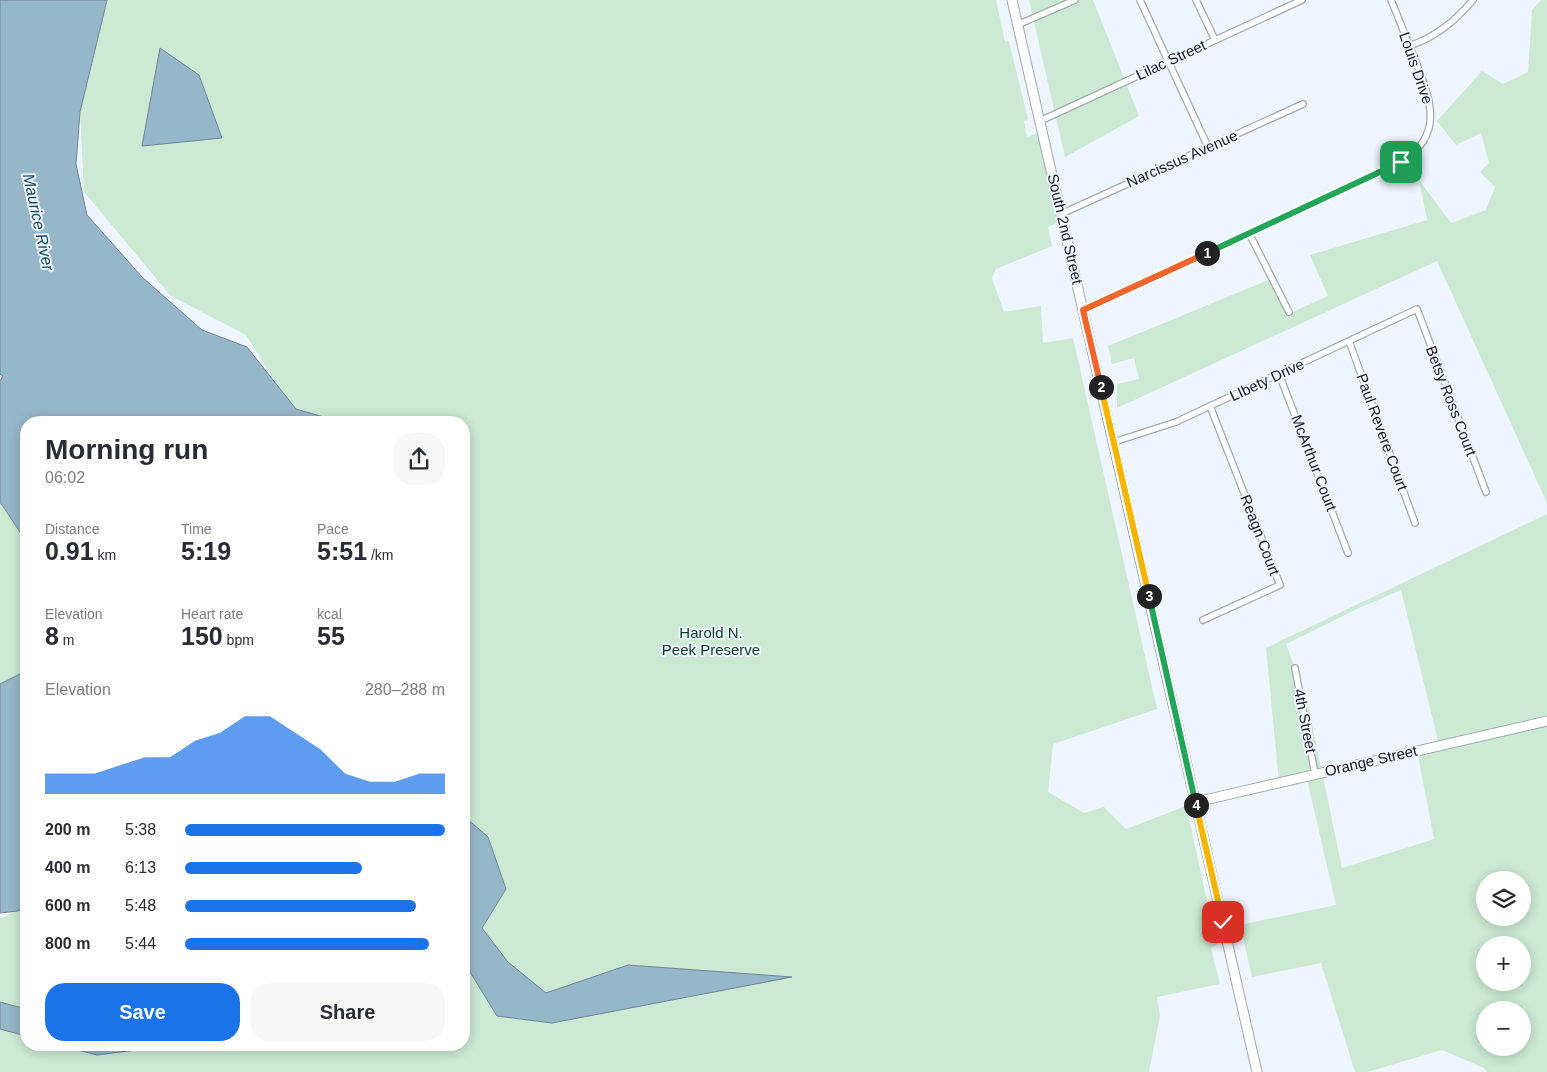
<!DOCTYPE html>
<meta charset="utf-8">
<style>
body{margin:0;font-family:Arial,sans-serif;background:#f7f7f7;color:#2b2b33;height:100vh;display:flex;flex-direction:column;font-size:19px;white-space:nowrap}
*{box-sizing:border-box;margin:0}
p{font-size:16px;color:#7c7c81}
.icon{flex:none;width:28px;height:28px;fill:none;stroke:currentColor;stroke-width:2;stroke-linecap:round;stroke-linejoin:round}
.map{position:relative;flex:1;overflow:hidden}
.side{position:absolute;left:20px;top:416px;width:450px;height:635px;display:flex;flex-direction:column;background:#fff;border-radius:20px;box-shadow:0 2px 12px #0003}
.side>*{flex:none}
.buttons{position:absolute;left:1476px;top:871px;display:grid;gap:10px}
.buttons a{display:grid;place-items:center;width:55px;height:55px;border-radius:50%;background:#fff;box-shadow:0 2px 12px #0003;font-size:25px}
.pin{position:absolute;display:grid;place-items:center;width:42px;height:42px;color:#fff;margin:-21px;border-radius:10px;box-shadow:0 2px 8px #0006}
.km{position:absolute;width:25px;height:25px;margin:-12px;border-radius:50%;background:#222;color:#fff;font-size:14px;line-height:25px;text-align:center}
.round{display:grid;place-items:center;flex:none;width:52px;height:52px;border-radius:20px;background:#f7f7f7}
.summary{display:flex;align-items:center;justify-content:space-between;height:85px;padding:0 25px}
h1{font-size:28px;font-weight:700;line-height:38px}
.metrics{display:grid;grid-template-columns:repeat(3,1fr);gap:8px;height:85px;padding:5px 25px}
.metrics div{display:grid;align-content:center}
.metrics b{font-size:25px;font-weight:700}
.metrics small{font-size:14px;font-weight:400}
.metrics p{font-size:14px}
.chart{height:140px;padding:10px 25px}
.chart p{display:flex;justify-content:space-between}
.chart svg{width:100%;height:90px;margin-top:5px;fill:#1a73e8;opacity:.7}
.action{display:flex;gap:10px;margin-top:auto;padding:10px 25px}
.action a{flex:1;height:58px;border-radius:20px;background:#1a73e8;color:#fff;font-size:20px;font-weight:700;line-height:58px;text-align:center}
.action a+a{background:#f7f7f7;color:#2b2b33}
ul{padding:0 25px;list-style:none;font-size:16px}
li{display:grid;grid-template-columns:80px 60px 1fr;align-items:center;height:38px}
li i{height:12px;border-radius:6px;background:#1a73e8}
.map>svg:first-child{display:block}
.green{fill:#cbe9d3;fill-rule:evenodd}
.water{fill:#96b6c9;stroke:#6f8694}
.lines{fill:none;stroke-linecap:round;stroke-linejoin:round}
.street-casing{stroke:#a2a9b1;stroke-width:8}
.secondary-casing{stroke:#a2a9b1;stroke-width:11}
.primary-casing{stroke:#a2a9b1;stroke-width:11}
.street{stroke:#fff;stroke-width:5.5}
.secondary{stroke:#fff;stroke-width:9}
.primary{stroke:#fff;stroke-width:9}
.split-1-casing{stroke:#fff;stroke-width:10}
.split-2-casing{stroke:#fff;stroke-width:10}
.split-3-casing{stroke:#fff;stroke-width:10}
.split-4-casing{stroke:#fff;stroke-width:10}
.split-5-casing{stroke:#fff;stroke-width:10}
.split-1{stroke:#22a559;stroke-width:6}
.split-2{stroke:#f0652b;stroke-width:6}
.split-3{stroke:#f5b400;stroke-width:6}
.split-4{stroke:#22a559;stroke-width:6}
.split-5{stroke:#f5b400;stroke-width:6}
.labels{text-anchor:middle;stroke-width:4;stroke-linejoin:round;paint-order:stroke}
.street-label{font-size:15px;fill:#15171a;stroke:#eff5fe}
.park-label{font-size:15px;fill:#093d20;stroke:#eff5fe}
.water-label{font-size:16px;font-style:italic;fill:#0b4864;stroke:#eff5fe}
</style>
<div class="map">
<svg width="1547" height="1072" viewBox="0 0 1547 1072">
<rect width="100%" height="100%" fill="#eff5fe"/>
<g class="green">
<polygon points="107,0 996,0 1005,42 1009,41 1028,119 1024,121 1027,137 1043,131 1063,220 1048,227 1052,246 996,269 992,278 1004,312 1041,306 1043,343 1073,338 1157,709 1053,744 1048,792 1084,813 1104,807 1126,829 1186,806 1217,945 1211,948 1220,984 1157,997 1160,1016 1149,1072 0,1072 0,919 12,912 26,906 26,1045 464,1045 464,422 321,422 305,411 282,402 286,399 246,335 171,296 84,192 80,112"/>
<polygon points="1029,0 1093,0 1139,116 1065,157"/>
<polygon points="1541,0 1547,0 1547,503 1437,261 1117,408 1117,384 1139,379 1134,358 1112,364 1108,346 1271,279 1288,314 1328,296 1310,255 1427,220 1419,180 1451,223 1486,210 1495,187 1480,172 1489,163 1481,133 1456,145 1437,121 1482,71 1503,84 1528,72 1532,10"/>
<polygon points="0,499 26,537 26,684 0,697"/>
<path d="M1547,514V1072H1487L1484,1068L1442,1050L1367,1072H1355L1321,963L1252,977L1240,925L1336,905L1306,775L1279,782L1266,648ZM1401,590L1439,745L1417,750L1434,839L1342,868L1307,701L1286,644L1357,609ZM1485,880H1522V918H1485ZM1485,945H1522V982H1485ZM1485,1010H1522V1048H1485Z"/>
</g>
<g class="water">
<polygon points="0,0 107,0 80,112 76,164 87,215 143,278 202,330 247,347 296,409 341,422 26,422 26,541 0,502 0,381 3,376 0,374"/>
<polygon points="160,48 199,75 222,138 142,146"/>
<polygon points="26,671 26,910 0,913 0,684"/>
<polygon points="464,816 488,837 506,889 482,928 508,962 546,993 628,965 792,977 552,1023 497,1016 464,962"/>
<polygon points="0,1002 26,1009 26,1036 0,1029"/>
<polygon points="60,1045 175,1045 97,1055"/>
</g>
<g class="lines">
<defs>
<g id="street">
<polyline points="1140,0 1208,147"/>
<polyline points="1196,0 1215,40"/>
<polyline points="1017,25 1075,0"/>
<path d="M1409,46C1436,37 1455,21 1473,0"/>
<polyline points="1040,121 1302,0"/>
<polyline points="1061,214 1303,104"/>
<polyline points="1249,233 1289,312"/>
<path d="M1083,310L1401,162C1447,134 1429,96 1414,57C1406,38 1399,19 1391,0"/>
<polyline points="1349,341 1415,523"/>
<polyline points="1279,374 1348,553"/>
<polyline points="1114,442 1176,422 1417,309 1486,492"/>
<polyline points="1203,620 1280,585 1210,406"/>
<polyline points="1295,668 1315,774"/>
</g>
<polyline id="secondary" points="1196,802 1547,721"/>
<polyline id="primary" points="1012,0 1257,1072"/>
</defs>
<use href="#street" class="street-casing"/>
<use href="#secondary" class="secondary-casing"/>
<use href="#primary" class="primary-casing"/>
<use href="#street" class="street"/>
<use href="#secondary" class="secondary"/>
<use href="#primary" class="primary"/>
</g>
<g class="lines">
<defs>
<polyline id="split-1" points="1207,253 1401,162"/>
<polyline id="split-2" points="1101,387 1083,310 1207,253"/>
<polyline id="split-3" points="1101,387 1149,596"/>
<polyline id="split-4" points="1149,596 1196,805"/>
<polyline id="split-5" points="1196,805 1223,922"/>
</defs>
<use href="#split-1" class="split-1-casing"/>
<use href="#split-2" class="split-2-casing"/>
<use href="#split-3" class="split-3-casing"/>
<use href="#split-4" class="split-4-casing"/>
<use href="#split-5" class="split-5-casing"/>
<use href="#split-1" class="split-1"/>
<use href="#split-2" class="split-2"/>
<use href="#split-3" class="split-3"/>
<use href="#split-4" class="split-4"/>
<use href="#split-5" class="split-5"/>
</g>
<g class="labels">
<g class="street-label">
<text transform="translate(1171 60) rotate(-25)" y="5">Lilac Street</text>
<text transform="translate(1416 68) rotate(71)" y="5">Louis Drive</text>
<text transform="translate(1182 159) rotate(-24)" y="5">Narcissus Avenue</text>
<text transform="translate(1065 229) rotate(77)" y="5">South 2nd Street</text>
<text transform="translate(1267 380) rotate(-25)" y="5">LIbety Drive</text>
<text transform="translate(1451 401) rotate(69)" y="5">Betsy Ross Court</text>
<text transform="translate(1382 432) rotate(70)" y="5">Paul Revere Court</text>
<text transform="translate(1314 463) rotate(69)" y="5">McArthur Court</text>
<text transform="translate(1260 535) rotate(69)" y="5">Reagn Court</text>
<text transform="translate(1305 721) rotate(79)" y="5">4th Street</text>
<text transform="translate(1371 761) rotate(-13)" y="5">Orange Street</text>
</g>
<g class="park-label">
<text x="711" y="638">Harold N.<tspan x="711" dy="17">Peek Preserve</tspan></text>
</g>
<g class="water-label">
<text transform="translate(39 222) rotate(78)" y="6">Maurice River</text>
</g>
</g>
</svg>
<div class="buttons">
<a><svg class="icon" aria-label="layers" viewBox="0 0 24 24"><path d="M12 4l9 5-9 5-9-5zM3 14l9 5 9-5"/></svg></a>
<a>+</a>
<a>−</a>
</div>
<div class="pin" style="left:1401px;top:162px;background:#1e9e55"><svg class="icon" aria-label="arrive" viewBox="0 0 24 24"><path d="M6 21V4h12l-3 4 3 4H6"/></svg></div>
<div class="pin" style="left:1223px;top:922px;background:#d93025"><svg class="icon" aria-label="check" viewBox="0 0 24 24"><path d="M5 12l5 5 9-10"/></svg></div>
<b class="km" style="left:1207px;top:253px">1</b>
<b class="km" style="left:1101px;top:387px">2</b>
<b class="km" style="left:1149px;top:596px">3</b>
<b class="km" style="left:1196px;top:805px">4</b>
<section class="side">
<div class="summary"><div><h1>Morning run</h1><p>06:02</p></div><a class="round"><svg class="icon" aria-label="share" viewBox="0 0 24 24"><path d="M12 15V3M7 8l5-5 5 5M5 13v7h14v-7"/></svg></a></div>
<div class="metrics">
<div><p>Distance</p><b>0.91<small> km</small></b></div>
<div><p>Time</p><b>5:19</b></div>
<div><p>Pace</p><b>5:51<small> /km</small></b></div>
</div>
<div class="metrics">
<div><p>Elevation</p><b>8<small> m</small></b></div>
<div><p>Heart rate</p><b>150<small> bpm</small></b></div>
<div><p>kcal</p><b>55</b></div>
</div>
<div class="chart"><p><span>Elevation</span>280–288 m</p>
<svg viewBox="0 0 160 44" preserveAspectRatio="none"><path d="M0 44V34L10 34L20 34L30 30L40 26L50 26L60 18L70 14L80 6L90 6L100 14L110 22L120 34L130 38L140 38L150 34L160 34V44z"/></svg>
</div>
<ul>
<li><b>200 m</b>5:38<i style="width:100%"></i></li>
<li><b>400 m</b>6:13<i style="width:68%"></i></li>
<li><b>600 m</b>5:48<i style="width:89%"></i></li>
<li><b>800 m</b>5:44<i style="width:94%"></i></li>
</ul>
<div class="action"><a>Save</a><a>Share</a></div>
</section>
</div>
